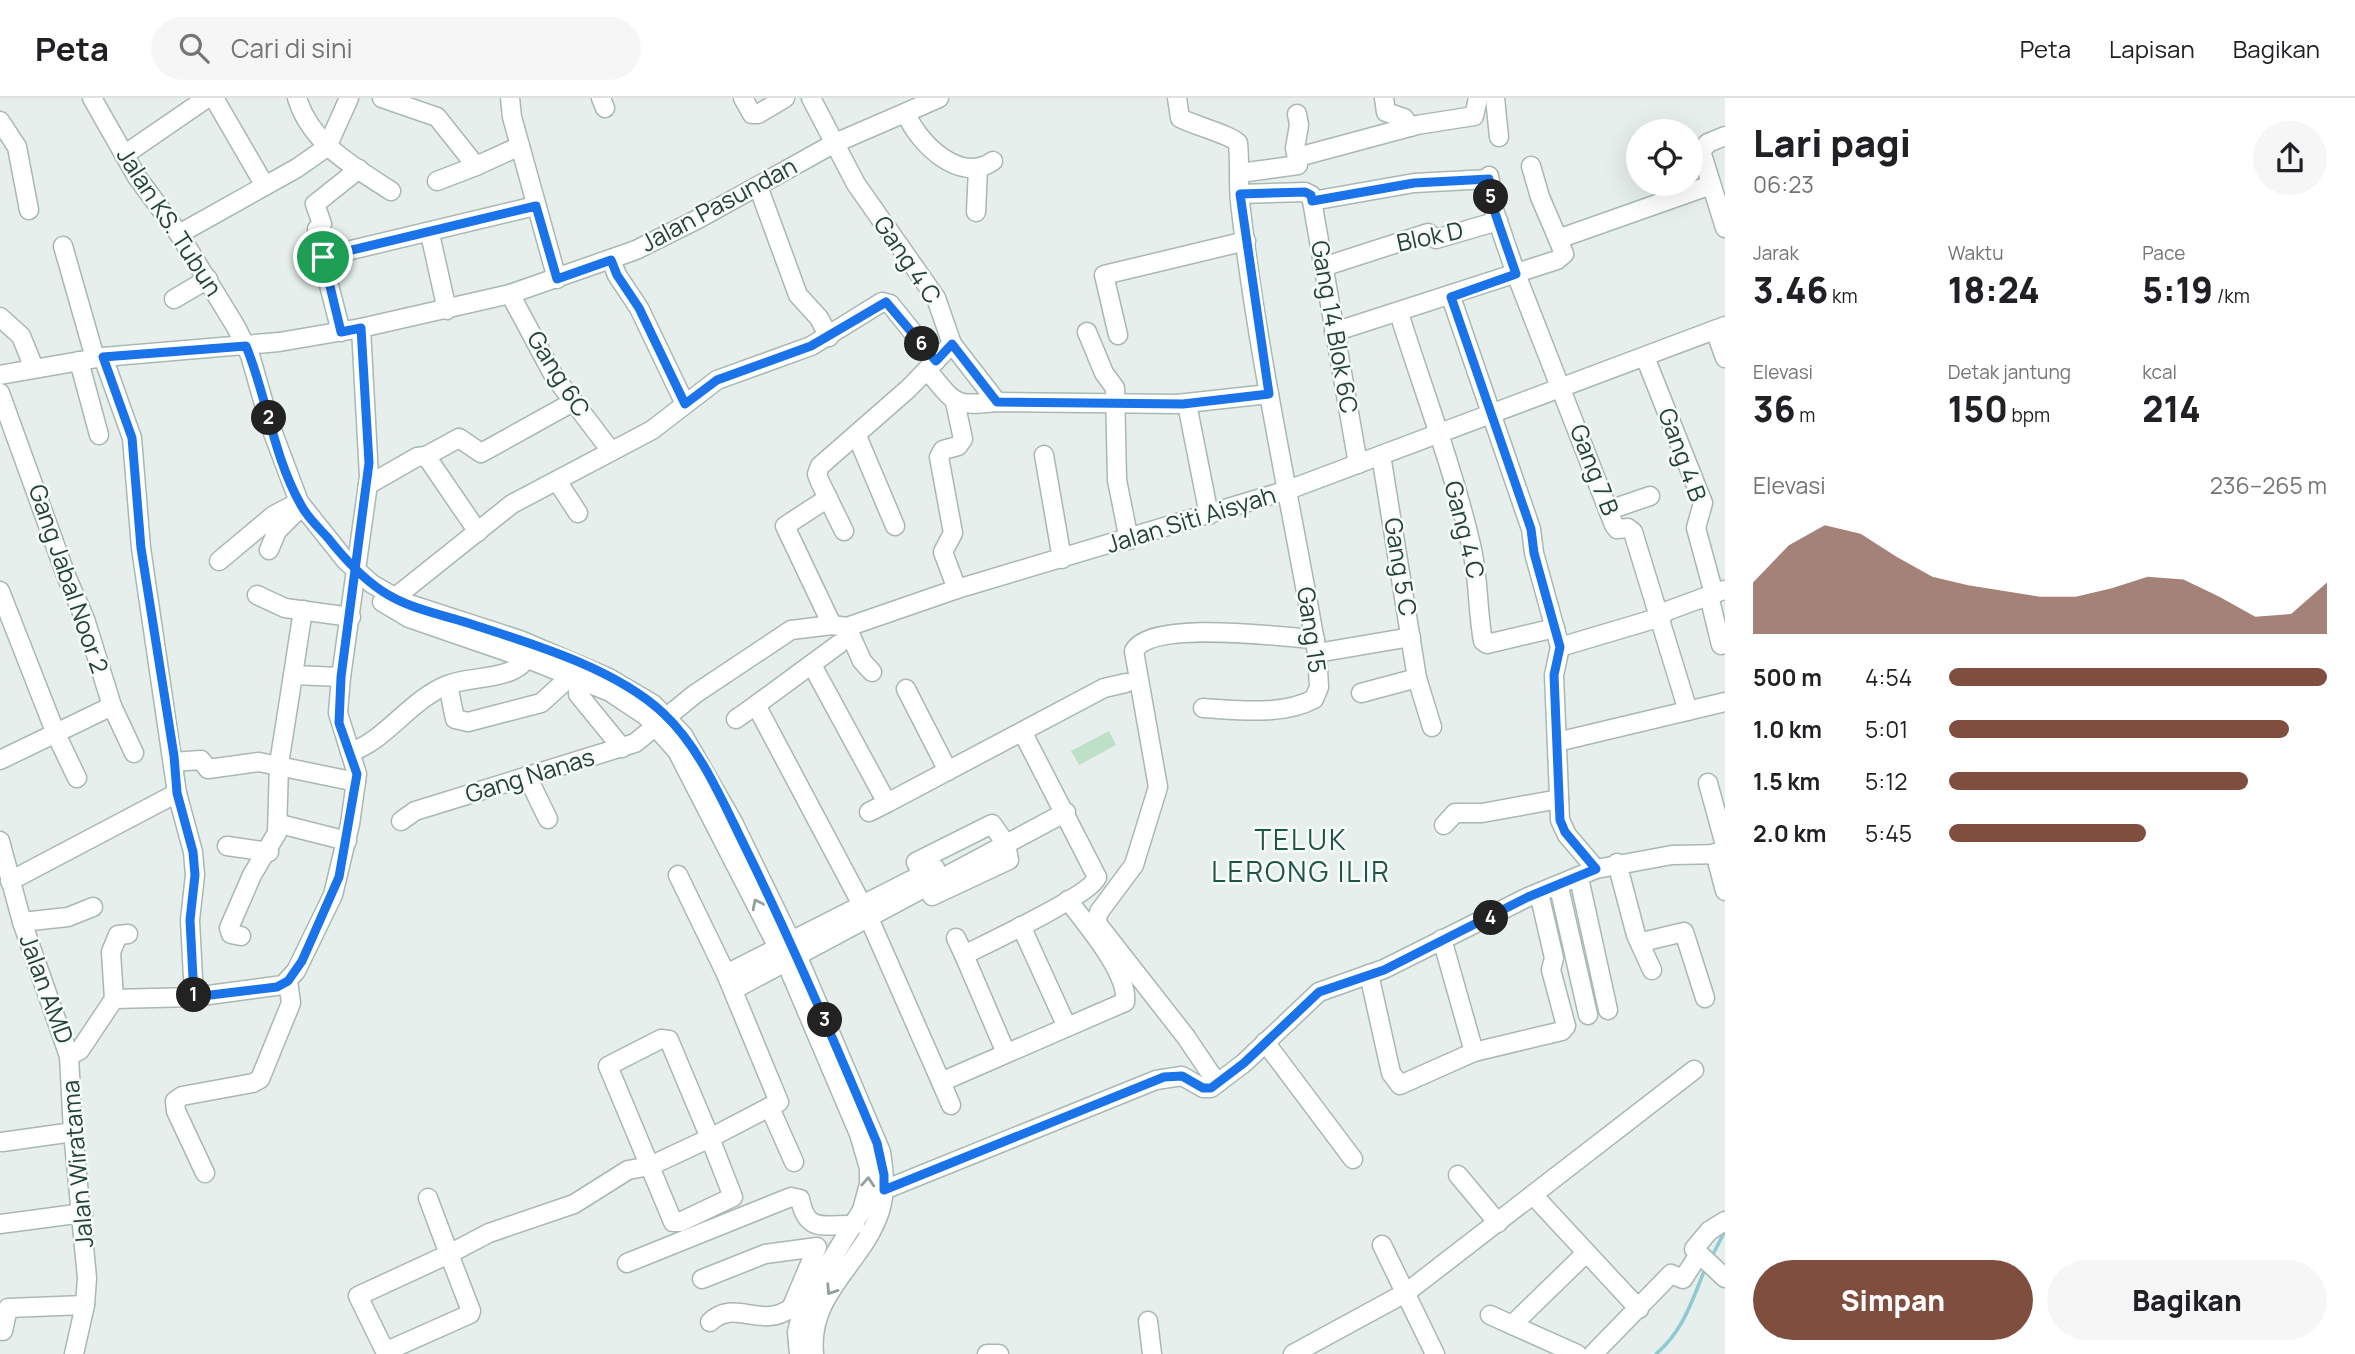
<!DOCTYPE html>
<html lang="id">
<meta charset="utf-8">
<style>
body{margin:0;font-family:Manrope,sans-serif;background:#f6f6f6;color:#202124;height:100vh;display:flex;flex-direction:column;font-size:26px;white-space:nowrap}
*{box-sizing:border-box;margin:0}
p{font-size:23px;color:#757577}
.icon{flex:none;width:38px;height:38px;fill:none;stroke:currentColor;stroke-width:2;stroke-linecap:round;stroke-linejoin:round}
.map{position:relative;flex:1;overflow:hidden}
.side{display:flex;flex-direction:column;background:#fff;width:630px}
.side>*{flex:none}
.buttons{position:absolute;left:1626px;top:21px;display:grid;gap:14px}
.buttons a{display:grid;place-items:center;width:77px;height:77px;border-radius:50%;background:#fff;box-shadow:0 7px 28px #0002;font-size:35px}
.pin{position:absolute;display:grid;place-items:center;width:60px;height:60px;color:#fff;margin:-30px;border:4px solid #fff;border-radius:50%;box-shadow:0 2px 7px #0007}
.km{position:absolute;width:35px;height:35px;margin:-18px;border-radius:50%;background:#222;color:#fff;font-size:19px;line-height:35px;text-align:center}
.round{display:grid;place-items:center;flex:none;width:74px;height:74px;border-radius:37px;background:#f6f6f6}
.head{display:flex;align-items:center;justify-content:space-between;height:119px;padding:0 28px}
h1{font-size:38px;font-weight:800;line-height:52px}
.metrics{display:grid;grid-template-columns:repeat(3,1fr);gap:10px;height:119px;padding:7px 28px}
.metrics div{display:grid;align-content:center}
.metrics b{font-size:35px;font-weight:800}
.metrics small{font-size:19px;font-weight:400}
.metrics p{font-size:19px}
.chart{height:196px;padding:14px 28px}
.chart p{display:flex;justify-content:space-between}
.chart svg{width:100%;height:126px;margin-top:7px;fill:#7f4e3f;opacity:.7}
.button{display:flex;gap:14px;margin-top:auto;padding:14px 28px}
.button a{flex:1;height:80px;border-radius:42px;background:#7f4e3f;color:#fff;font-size:28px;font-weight:800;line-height:80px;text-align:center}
.button a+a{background:#f6f6f6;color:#202124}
ul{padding:0 28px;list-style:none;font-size:23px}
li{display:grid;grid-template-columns:112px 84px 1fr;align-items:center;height:52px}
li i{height:18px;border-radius:9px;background:#7f4e3f}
header{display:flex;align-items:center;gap:42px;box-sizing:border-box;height:98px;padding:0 35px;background:#fff;border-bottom:2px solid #e0e0e0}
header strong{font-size:33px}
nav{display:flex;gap:38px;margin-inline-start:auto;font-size:24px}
.search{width:490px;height:63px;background:#f6f6f6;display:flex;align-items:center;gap:18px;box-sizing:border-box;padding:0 24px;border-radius:38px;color:#757577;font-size:26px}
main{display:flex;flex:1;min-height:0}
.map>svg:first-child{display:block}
.green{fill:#bfe0c8}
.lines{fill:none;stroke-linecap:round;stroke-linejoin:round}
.stream{stroke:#8ec9d4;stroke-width:3.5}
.minor-casing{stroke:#a8b8b2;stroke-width:21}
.minor{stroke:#fff;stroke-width:18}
.oneway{stroke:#92a09c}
.route-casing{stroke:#fff;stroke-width:14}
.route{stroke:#1a73e8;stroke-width:9}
.labels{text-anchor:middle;stroke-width:5;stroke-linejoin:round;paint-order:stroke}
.street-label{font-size:24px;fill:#24423a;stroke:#f7fbf9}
.quarter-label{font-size:28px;letter-spacing:2px;fill:#1f5548;stroke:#f7fbf9}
</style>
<header>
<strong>Peta</strong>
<div class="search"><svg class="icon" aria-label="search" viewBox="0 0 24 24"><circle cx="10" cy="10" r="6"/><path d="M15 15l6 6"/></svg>Cari di sini</div>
<nav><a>Peta</a><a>Lapisan</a><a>Bagikan</a></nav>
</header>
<main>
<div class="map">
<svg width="1725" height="1256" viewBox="0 0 1725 1256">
<rect width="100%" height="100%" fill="#e6efeb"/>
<polygon class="green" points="1109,633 1116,647 1079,667 1071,653"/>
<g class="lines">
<g class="stream">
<polyline points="1712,1158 1725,1133"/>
<path d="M1656,1256C1683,1233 1692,1203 1705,1171"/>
</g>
<defs>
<g id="minor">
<path d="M92,0L137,79L179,136L236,229L250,257L270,327L299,404L346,463L372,486L403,504L520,542L609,580L653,606L683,637L733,724L791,843L881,1054C884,1074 886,1093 880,1113C863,1166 808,1194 814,1256"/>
<polyline points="214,0 265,88"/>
<path d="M297,0C311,46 353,68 391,93"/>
<polyline points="382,0 437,19 476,68 520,48"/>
<polyline points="510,0 512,19 557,181"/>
<polyline points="601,0 605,10"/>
<polyline points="743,0 752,16 758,16 785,0"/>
<polyline points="811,0 856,86 936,200 952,246 908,291 820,368 817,376 820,384 844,433"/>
<path d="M1177,0L1180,20C1193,27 1231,37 1238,45C1240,65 1238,84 1240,104C1257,255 1291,405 1317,555L1319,589L1314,601C1282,618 1238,612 1203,610"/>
<polyline points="1384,0 1386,14 1404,20 1410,29"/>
<polyline points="1495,0 1499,39"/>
<path d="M906,15C917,44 960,87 993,63"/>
<polyline points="0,23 17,49 29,112"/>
<polyline points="1725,38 1708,45 1701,53 1725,130"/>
<polyline points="124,57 207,0"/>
<polyline points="1298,59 1417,27 1474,18 1478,0"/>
<polyline points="1531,68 1540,99 1558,141 1711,87"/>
<polyline points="1240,75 1298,67 1295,50 1299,27 1297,16"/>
<polyline points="1489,78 1494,112 1516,176 1614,427 1617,431 1628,430 1633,434 1688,613"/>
<polyline points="437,83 476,68"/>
<polyline points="758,88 798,197 819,220 829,239"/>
<polyline points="1240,96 1305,94 1311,97 1358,366"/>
<polyline points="1312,103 1414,85 1489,81"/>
<polyline points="976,114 978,71"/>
<polyline points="179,136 297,70 327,49 349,0"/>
<polyline points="430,136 447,212"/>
<polyline points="63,148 95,260"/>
<polyline points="322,159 535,108"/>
<polyline points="611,162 617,177 639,210 685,306"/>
<polyline points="1323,169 1428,135 1436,141 1498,123"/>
<polyline points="510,196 554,278 611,353"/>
<polyline points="1451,199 1531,431 1534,455 1560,549 1554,577 1560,722 1567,737 1596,771"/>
<polyline points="174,201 208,181"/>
<path d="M1399,215C1423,292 1453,369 1471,447C1479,479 1477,511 1483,543L1487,546L1555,530"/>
<polyline points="0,219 21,238 34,270"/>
<polyline points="1715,232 1725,260"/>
<polyline points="341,234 317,140 317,131 322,126 315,106 359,71"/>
<polyline points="1087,234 1104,275 1115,290 1117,382 1129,442"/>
<polyline points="1334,234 1557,162 1564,156 1558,141"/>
<polyline points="1118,237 1104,177 1246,143"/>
<polyline points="952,246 997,304"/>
<polyline points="103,259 132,340 141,450 177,695 193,754 195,777 190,822 194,899"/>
<polyline points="1645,259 1703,405 1696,430 1714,496"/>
<polyline points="79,263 99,337"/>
<path d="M927,272C956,305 951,309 997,304L1177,306L1269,296"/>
<polyline points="0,277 103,259 279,244 361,230 510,196 636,152 700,120 833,46 939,0"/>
<polyline points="0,295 67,480 85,521 112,608 0,662"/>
<polyline points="955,304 963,341 958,348 943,352 939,359 953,435 943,454 957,491"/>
<polyline points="1187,306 1209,417"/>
<polyline points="857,338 895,428"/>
<polyline points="1044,357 1062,461"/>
<polyline points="1381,357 1417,580 1432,629"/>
<polyline points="426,358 459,340 481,355 573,304"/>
<polyline points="557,383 578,415"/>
<polyline points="368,387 417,359 426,358 478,434"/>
<polyline points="828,400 785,428 832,527"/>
<polyline points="1609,412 1650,398"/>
<polyline points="269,452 277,433 301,409"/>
<polyline points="219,463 274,417 299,404"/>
<polyline points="0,493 56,636 77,680"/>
<polyline points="257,497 285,510 351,519"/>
<polyline points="1709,498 1721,547"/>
<polyline points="382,504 409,520 528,561 610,594 646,618 677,653 788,869 859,1036 869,1070 869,1086 862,1112 804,1206 797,1234 799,1256"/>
<polyline points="388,505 512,406 652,332 717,282 811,248 882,204 890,206 936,263"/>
<polyline points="847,529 862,563 872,574"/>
<path d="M839,546L756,607L868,818L941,984L1125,904C1129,875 1085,825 1068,802"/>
<polyline points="1560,549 1661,519 1667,513 1724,492"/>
<polyline points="1317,555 1411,539"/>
<polyline points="812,567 887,705 1104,590 1126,585"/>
<polyline points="293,577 303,512"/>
<polyline points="578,581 578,596 622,650"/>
<polyline points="448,587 455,621 468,624 541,605 571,578"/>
<polyline points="906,591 948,673"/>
<polyline points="1361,595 1417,580"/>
<polyline points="112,608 134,655"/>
<polyline points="736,621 756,607"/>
<polyline points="1557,644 1725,604"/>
<path d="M350,654C383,645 410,602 447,587C475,576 521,585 531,551"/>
<polyline points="174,664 201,662 208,671 259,664 356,684"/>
<polyline points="527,678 548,721"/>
<polyline points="1708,685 1725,747"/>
<polyline points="869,714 887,705"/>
<polyline points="401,723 415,713 635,645 695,596 791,532 832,527 847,529 957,491 1288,392 1725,228"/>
<polyline points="280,726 347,743"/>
<polygon points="992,726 1006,746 1009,762 932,798 916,764"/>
<polyline points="1444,727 1455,715 1482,715 1559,701"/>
<polyline points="0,743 22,824 69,958 73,1034 87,1180 85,1207 74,1256"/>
<polyline points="227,748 269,754"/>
<polyline points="1715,755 1725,793"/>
<polyline points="1617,765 1636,837 1652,872"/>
<polyline points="1579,780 1608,912"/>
<polyline points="10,783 177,695"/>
<polyline points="1559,789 1588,917"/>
<polyline points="22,824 68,819 93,809"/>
<polyline points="1021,828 1067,929"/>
<polyline points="241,838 231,836 229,830 252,777 277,735 279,666 293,577 341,579"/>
<polyline points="956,840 964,857"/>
<polyline points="1442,841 1474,954"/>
<polyline points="1642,844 1684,834 1705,900"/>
<polyline points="726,876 935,770"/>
<polyline points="1369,876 1391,975 1400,987 1474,954 1562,933 1566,928 1551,872 1554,860 1539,795"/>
<polyline points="733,892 1066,714"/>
<polyline points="114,901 111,854 118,837 128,836"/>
<polyline points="1265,944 1353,1061"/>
<path d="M1006,955L964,857C986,846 1092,796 1097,779L1023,635"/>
<polyline points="69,958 80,952 114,901 194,899 283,887 296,873 333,797 350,726 357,676 338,615 341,579 369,379 361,230"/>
<polyline points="941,984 951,1007"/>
<path d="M1217,985L1186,939L1096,824L1099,814L1134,767L1158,689L1134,553C1151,521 1281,539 1315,541"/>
<polyline points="770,1010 794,1064"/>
<polyline points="2,1044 73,1034"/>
<polyline points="205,1075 176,1013 175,1003 182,998 253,985 260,981 291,905 288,883"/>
<polyline points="1458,1077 1498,1125"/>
<polyline points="884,1092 1156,982 1182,978 1203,990 1211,990 1244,965 1319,894 1384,871 1528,799 1596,771 1672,757 1725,756"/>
<polyline points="1534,1098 1639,1211"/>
<polyline points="428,1100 449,1156 358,1198 384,1251 389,1252 470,1216 471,1213 449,1156 489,1135 574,1106 628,1072 650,1068 710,1040 733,1099 680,1124 673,1124 608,968 661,941 669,942 710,1040 779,1004 726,876 678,777"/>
<polyline points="1725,1123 1709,1133 1694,1151 1725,1180"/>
<polyline points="0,1126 83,1115"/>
<polyline points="1382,1147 1435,1256"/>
<path d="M627,1165L791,1099L800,1101C807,1136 824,1126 855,1127"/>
<polyline points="702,1181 765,1156 817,1149 793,1206"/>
<polyline points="1490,1217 1577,1256"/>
<polyline points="1148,1223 1152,1256"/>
<path d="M710,1224C735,1200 761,1232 791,1210"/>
<polyline points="1512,1227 1585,1156"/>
<polyline points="3,1233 8,1210 85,1207"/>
<polyline points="987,1256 999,1256"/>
<polyline points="1293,1256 1407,1194 1694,972"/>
<polyline points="1593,1256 1671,1176 1683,1181 1699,1156"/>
</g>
</defs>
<use href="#minor" class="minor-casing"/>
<use href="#minor" class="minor"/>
</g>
<defs><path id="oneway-chevron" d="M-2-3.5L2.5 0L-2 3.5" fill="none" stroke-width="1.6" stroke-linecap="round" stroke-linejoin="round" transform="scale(1.75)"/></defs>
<g class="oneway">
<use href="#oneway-chevron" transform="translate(757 806) rotate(-117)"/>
<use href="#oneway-chevron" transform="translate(868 1084) rotate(-86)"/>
<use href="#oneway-chevron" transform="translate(831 1192) rotate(123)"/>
</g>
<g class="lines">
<defs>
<path id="route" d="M323,159L341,234L361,230L369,365L341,579L339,625L357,676L339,779L302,863L288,883L277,889L194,899L190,822L195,777L193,754L177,695L174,658L141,450L132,340L103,259L246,248C267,299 273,358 301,407C307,419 319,430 328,440C343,459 361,479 382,493C407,510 439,516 468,525C530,545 615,570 663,615C701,650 724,707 747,753C794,849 836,947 877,1045L884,1077V1092L1164,979L1182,978L1203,990H1211L1244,965L1319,894L1384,872L1528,799L1596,771L1565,734L1560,722L1554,577L1560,549L1534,455L1531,431L1451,199L1516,176L1494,112L1489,81L1414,85L1312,103L1311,97L1305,94L1240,96L1269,296L1183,306L997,304L952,246L936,263L886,204L811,248L717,282L685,306L639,210L617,177L611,162L557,181L536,108L323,159"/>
</defs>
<use href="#route" class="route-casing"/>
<use href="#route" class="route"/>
</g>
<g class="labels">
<g class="street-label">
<text transform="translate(719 107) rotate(-28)" y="8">Jalan Pasundan</text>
<text transform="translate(169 124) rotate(57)" y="8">Jalan KS. Tubun</text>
<text transform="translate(1430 139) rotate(-12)" y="8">Blok D</text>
<text transform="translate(907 162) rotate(56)" y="8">Gang 4 C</text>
<text transform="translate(1334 229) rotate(80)" y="8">Gang 14 Blok 6C</text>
<text transform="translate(558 276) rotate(58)" y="8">Gang 6C</text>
<text transform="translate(1682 357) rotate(70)" y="8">Gang 4 B</text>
<text transform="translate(1594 372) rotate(69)" y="8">Gang 7 B</text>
<text transform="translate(1191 422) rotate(-17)" y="8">Jalan Siti Aisyah</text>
<text transform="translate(1464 432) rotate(76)" y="8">Gang 4 C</text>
<text transform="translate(1400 469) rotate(81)" y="8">Gang 5 C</text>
<text transform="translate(68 481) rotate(71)" y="8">Gang Jabal Noor 2</text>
<text transform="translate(1311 532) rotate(82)" y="8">Gang 15</text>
<text transform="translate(530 678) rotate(-17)" y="8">Gang Nanas</text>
<text transform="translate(46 891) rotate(70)" y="8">Jalan AMD</text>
<text transform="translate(78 1066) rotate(-95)" y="8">Jalan Wiratama</text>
</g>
<g class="quarter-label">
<text x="1301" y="752">TELUK<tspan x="1301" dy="32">LERONG ILIR</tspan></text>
</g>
</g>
</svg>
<div class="buttons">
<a><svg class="icon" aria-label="locate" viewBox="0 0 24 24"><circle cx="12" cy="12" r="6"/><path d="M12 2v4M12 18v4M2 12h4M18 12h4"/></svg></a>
</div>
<div class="pin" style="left:323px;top:159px;background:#1e9e55"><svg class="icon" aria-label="arrive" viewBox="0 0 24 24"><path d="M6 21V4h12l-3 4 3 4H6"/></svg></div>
<b class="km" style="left:194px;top:897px">1</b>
<b class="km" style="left:269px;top:320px">2</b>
<b class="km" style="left:825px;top:922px">3</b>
<b class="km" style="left:1491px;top:820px">4</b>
<b class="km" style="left:1491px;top:99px">5</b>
<b class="km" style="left:922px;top:246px">6</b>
</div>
<section class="side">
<div class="head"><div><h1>Lari pagi</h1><p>06:23</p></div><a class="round"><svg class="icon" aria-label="share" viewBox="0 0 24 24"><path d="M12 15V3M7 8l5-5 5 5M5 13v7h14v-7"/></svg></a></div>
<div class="metrics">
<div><p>Jarak</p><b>3.46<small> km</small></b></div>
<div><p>Waktu</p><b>18:24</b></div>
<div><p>Pace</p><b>5:19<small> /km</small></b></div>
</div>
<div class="metrics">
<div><p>Elevasi</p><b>36<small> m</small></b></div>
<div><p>Detak jantung</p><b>150<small> bpm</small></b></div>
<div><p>kcal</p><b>214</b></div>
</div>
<div class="chart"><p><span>Elevasi</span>236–265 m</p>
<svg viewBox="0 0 160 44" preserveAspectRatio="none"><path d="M0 44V26L10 13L20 6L30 9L40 17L50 24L60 27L70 29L80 31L90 31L100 28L110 24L120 25L130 31L140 38L150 37L160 26V44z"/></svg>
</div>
<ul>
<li><b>500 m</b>4:54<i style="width:100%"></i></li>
<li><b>1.0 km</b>5:01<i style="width:90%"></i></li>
<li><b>1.5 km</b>5:12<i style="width:79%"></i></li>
<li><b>2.0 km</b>5:45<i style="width:52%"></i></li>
</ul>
<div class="button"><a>Simpan</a><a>Bagikan</a></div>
</section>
</main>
